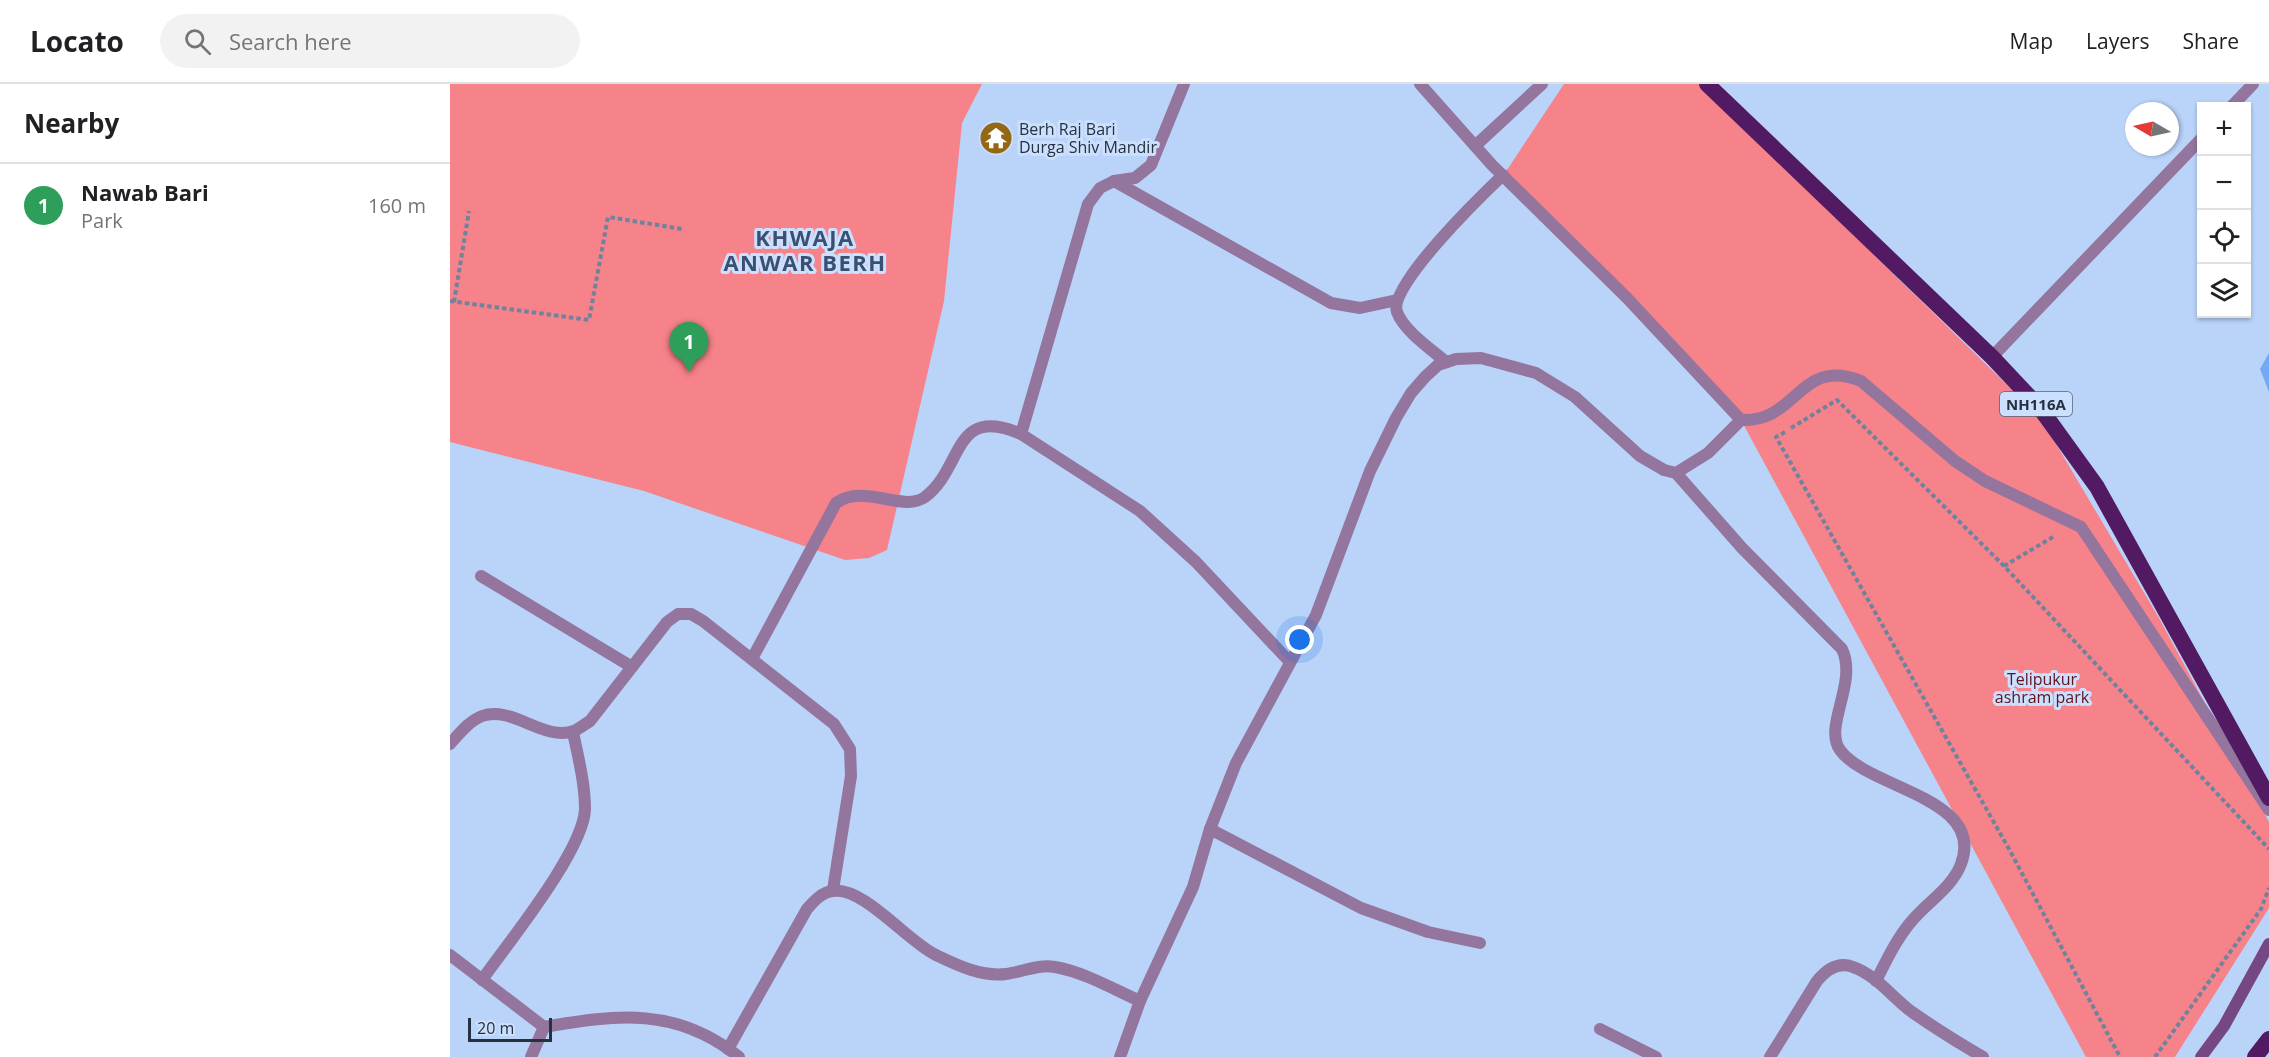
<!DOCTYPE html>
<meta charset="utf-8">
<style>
body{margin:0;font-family:"Open Sans",sans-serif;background:#f2f2f2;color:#202124}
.controls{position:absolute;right:18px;top:18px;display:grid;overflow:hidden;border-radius:0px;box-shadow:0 2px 4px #0004}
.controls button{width:54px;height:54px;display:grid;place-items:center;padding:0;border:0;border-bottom:2px solid #e0e0e0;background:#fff;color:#202124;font:30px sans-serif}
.compass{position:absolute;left:1675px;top:18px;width:54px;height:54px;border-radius:50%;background:#fff;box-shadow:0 2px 4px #0004;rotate:279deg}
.scale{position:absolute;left:18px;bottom:15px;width:84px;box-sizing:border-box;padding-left:6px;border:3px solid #26303e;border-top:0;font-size:16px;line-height:21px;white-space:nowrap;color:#26303e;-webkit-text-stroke:4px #cbe0fe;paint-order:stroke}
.you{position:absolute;left:850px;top:556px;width:21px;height:21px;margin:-15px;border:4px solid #fff;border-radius:50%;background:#1a73e8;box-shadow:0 0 0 9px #1a73e833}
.badge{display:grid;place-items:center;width:39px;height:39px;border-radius:50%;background:#936713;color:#fff;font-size:20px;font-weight:700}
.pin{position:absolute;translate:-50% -50px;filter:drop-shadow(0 2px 3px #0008)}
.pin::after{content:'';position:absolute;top:32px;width:21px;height:18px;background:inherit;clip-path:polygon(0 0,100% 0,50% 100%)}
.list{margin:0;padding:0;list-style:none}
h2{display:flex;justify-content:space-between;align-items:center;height:78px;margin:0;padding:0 24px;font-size:26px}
h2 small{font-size:20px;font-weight:400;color:#757577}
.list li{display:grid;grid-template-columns:39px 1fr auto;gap:18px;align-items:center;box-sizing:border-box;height:84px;padding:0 24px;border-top:2px solid #e0e0e0}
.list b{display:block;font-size:22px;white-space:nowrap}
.list p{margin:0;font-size:20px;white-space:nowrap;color:#757577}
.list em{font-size:20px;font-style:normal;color:#757577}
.icon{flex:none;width:33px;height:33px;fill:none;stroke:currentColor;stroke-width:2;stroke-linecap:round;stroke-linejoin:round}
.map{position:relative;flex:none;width:1819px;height:973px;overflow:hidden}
header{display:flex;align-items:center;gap:36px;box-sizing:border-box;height:84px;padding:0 30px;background:#fff;border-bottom:2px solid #e0e0e0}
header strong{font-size:28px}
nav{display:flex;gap:33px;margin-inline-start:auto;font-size:21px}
.search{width:420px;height:54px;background:#f2f2f2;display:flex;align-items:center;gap:15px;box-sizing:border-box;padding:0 21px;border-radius:33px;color:#757577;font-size:22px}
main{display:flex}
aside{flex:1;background:#fff}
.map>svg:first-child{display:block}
.green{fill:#f6828a}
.water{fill:#73a9f5}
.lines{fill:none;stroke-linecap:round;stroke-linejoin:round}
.path{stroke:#70839d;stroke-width:4;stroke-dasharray:4.5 3;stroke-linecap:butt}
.minor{stroke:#93759e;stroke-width:12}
.secondary{stroke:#754884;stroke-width:12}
.trunk{stroke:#521a62;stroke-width:16}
.labels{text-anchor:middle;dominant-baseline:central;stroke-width:6;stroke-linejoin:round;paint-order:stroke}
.shield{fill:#cbe0fe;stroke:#586578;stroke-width:1.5}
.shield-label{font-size:15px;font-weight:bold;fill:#26303e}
.poi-label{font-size:16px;fill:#26303e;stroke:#cbe0fe;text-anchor:start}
.park-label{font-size:16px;fill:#61111f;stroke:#cbe0fe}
.district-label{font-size:22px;font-weight:bold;letter-spacing:1.5px;fill:#3a5070;stroke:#cbe0fe}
</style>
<header>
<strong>Locato</strong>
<div class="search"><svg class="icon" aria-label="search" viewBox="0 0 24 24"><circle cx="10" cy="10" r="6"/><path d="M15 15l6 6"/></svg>Search here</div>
<nav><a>Map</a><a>Layers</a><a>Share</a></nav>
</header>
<main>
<aside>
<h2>Nearby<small></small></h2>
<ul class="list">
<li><span class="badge" style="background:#2e9e5b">1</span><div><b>Nawab Bari</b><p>Park</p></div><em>160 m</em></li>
</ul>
</aside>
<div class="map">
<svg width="1819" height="973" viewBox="0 0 1819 973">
<rect width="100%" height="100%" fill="#b9d3f9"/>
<g class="green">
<path d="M0 0H532L512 39 494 217 437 466 419 474 395 476 194 407 0 358Z"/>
<path d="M1114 0H1249L1590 333 1709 534 1819 738V824L1725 973H1636L1291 336 1053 92Z"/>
</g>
<path class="water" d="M1819 269V308L1810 285Z"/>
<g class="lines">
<g class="path">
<path d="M0 217 139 236 158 133 232 145"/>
<path d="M4 218 19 127"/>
<path d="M1341 344 1387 316 1554 482 1819 765"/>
<path d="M1335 348 1326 353 1559 765 1670 973"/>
<path d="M1554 482 1603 453"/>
<path d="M1705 973 1811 825 1819 804"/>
</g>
<g class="minor">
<path d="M970 0 1042 81 1177 214 1291 336C1348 339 1349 272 1411 297L1505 377 1535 397 1631 443 1819 726"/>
<path d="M1782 22 1803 0"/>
<path d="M1025 62 1092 0"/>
<path d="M664 97 881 219 910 224 947 216"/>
<path d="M1542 273 1752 54"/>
<path d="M996 278C981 265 954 247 947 228 937 203 1032 111 1053 91"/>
<path d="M571 350 638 120 650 104 664 97 685 94 701 81 734 0"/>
<path d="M1226 389 1292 464 1392 565C1408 599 1373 642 1390 666 1418 705 1536 713 1511 780 1502 804 1476 819 1460 839 1446 856 1436 877 1426 897"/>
<path d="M31 492 182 583"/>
<path d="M303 573 386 419C414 399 453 429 475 413 514 384 502 320 571 350L690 427 746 478 839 577"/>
<path d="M0 660C9 650 19 637 32 632 62 621 94 658 124 647 129 645 135 640 140 637L217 538 228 530H241L253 537 384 640 400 665 401 692 383 806"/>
<path d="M760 745 911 824 978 848 1030 859"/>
<path d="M0 871 94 943C167 930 227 923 289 973"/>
<path d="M32 896C58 859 134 766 135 725 135 699 128 673 123 648"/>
<path d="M1150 945 1206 973"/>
<path d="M278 965 357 825C364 817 372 808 383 807 413 802 458 858 486 871 507 881 531 893 556 890 573 888 587 880 605 883 634 888 663 905 690 917"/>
<path d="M81 973 94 943"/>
<path d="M670 973 690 917 743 803 760 745 786 679 866 531 920 387 946 334 961 309 975 293 988 281 1006 275 1031 274 1086 289 1125 313 1190 372 1214 386 1226 389 1258 369 1291 336"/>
<path d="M1320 973 1367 897C1376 886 1388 877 1403 883 1426 891 1443 914 1462 928 1485 944 1509 959 1533 973"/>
</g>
<path class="secondary" d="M1751 973 1774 942 1819 860"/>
<g class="trunk">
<path d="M1257 0 1542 273 1590 324 1647 403 1819 714"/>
<path d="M1805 973 1819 955"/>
</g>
</g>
<defs>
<symbol id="temple-disc" viewBox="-11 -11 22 22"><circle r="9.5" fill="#936713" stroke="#cbe0fe"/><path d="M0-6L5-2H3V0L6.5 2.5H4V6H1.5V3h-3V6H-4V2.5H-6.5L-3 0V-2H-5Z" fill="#fff"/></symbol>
</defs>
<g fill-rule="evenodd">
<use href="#temple-disc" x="527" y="35" width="38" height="38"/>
</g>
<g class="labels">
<rect class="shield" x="1550" y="308" width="72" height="24" rx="4.5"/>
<g class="shield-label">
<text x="1586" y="320">NH116A</text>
</g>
<g class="poi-label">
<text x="569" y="45">Berh Raj Bari<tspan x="569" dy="18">Durga Shiv Mandir</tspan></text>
</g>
<g class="park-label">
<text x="1592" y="595">Telipukur<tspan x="1592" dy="18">ashram park</tspan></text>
</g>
<g class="district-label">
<text x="355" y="153">KHWAJA<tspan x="355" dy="25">ANWAR BERH</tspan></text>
</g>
</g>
</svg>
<div class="controls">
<button>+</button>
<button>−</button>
<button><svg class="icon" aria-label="locate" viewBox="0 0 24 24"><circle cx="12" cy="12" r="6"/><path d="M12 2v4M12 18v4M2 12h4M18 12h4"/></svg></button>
<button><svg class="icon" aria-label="layers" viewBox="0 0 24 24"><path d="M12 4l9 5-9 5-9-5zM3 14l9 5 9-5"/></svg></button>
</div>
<svg class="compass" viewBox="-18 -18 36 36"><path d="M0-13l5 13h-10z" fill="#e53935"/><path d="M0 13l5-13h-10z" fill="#757577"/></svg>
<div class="scale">20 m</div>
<div class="you"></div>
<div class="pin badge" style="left:239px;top:288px;background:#2e9e5b">1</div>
</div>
</main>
